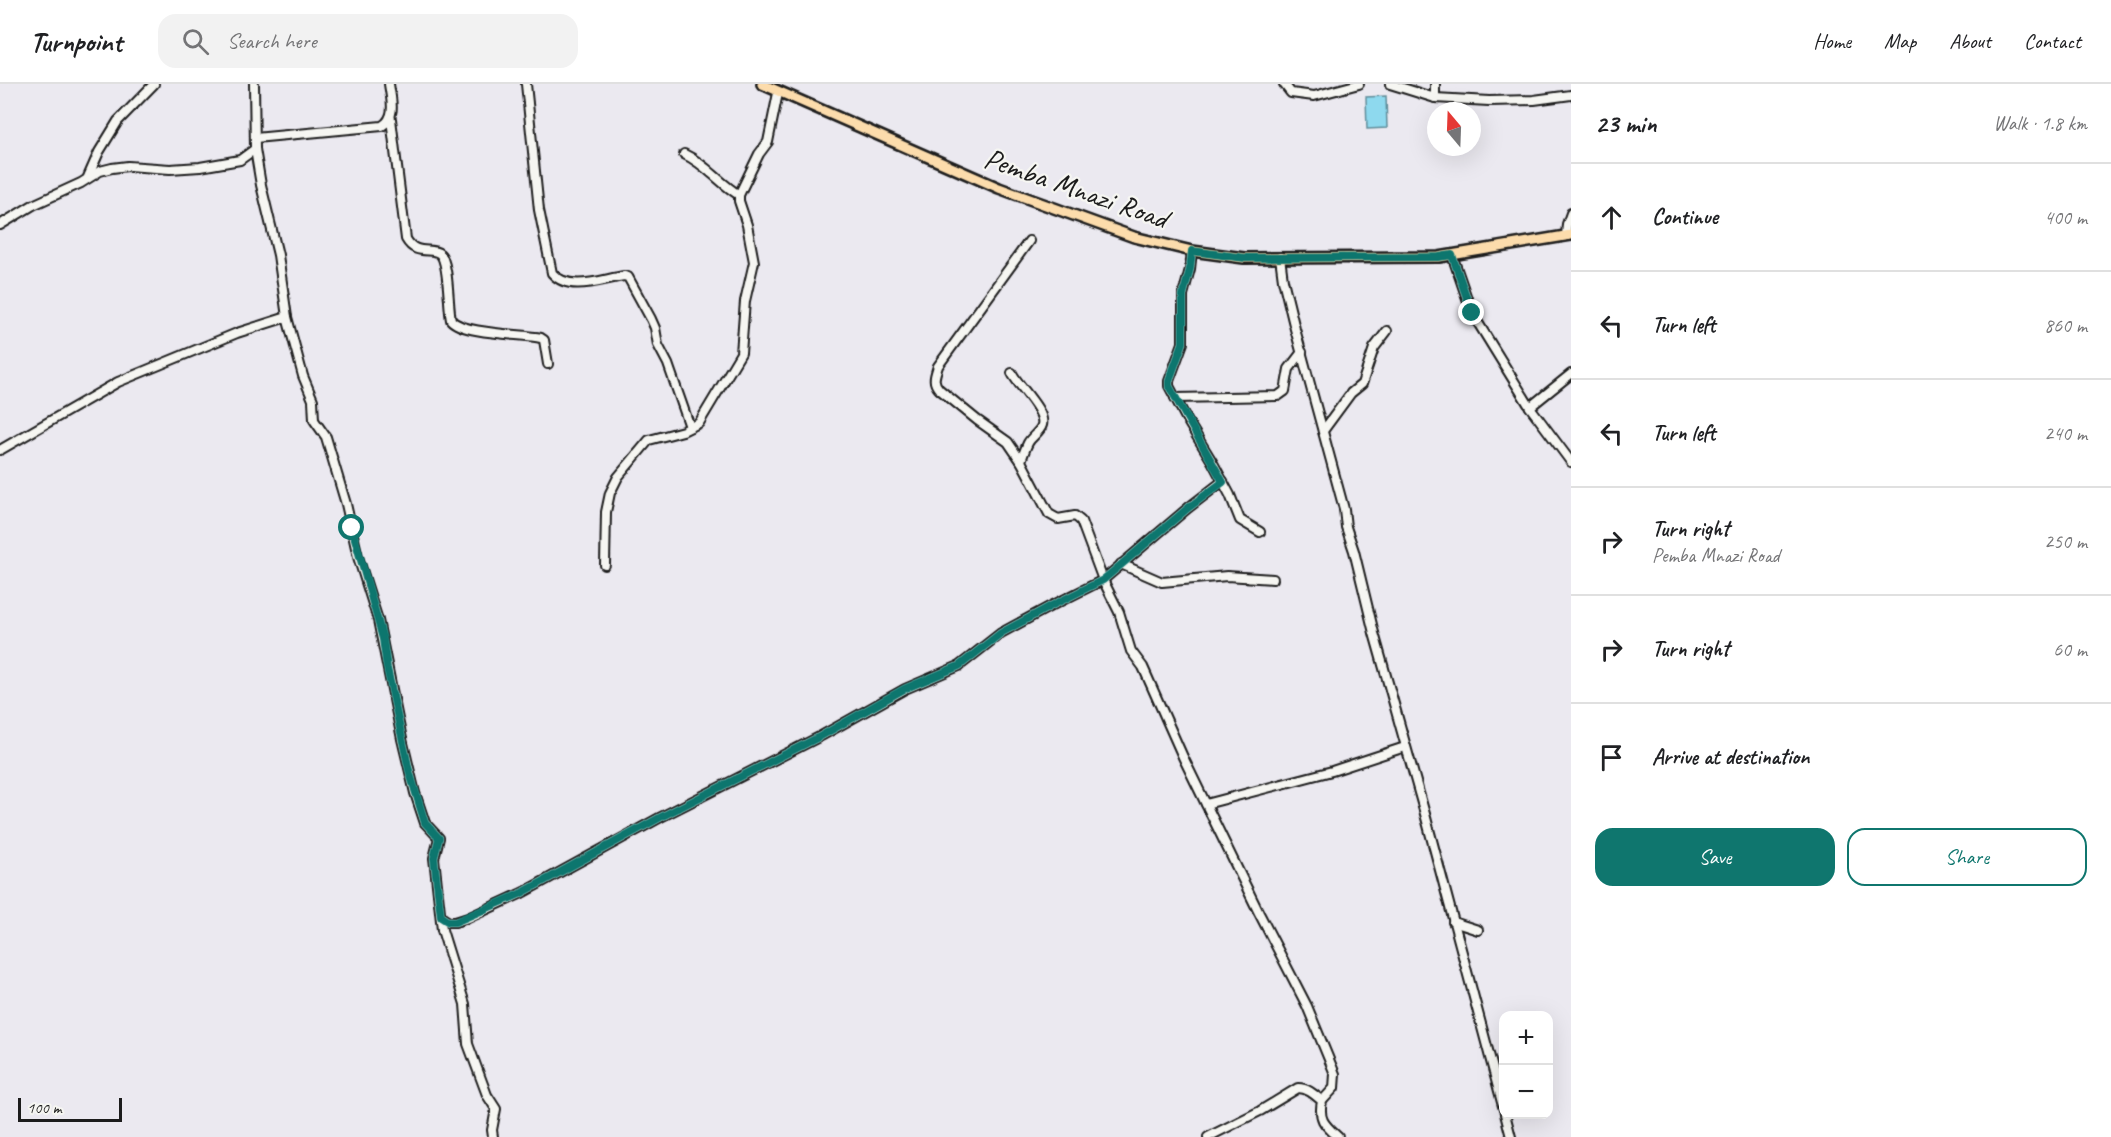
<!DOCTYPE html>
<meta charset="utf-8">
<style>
body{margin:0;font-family:Caveat,sans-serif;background:#f2f2f2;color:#202124}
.controls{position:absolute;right:18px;bottom:18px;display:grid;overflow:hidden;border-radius:12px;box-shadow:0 6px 24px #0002}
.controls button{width:54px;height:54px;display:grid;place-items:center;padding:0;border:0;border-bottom:2px solid #e0e0e0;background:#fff;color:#202124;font:30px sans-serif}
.compass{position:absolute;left:1427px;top:18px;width:54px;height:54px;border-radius:50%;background:#fff;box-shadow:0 6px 24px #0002;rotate:341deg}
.scale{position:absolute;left:18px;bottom:15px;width:104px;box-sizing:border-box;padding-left:6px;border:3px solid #1c1c1c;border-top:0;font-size:16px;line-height:21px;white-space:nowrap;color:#1c1c1c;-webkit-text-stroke:4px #f6f6f2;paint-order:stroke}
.stop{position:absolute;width:18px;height:18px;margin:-14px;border:4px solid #0f766e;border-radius:50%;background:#fff}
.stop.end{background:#0f766e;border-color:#fff;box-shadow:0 2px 6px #0008}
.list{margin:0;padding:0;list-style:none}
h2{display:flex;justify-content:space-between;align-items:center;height:78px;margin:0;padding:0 24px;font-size:26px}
h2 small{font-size:20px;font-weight:400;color:#757577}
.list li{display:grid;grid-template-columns:39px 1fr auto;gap:18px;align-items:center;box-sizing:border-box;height:108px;padding:0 24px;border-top:2px solid #e0e0e0}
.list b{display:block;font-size:22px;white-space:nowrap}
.list p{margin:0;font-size:20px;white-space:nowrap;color:#757577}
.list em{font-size:20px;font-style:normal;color:#757577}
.actions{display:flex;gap:12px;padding:18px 24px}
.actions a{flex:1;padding:14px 0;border:2px solid #0f766e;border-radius:18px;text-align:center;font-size:21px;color:#0f766e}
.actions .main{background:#0f766e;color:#fff}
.icon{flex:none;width:33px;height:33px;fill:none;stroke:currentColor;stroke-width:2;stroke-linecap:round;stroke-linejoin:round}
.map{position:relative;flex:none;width:1571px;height:1053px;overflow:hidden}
header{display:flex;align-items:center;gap:36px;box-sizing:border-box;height:84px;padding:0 30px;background:#fff;border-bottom:2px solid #e0e0e0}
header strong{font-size:28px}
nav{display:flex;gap:33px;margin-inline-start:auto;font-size:21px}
.search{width:420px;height:54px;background:#f2f2f2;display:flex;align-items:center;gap:15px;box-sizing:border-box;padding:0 21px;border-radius:18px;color:#757577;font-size:22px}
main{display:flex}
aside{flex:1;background:#fff}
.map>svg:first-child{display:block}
.water{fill:#8ed9ee;stroke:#608d9a;stroke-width:1.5}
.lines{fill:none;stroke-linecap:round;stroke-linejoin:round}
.minor-casing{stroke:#1c1c1c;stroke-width:12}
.major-casing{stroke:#1c1c1c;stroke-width:14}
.minor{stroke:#f6f6f2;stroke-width:8}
.major{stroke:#fcdcac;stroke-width:9}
.route{stroke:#0f766e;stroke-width:8}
.labels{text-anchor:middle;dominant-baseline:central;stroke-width:4.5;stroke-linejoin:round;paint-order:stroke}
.street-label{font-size:30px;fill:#1c1c1c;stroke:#f6f6f2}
</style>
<header>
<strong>Turnpoint</strong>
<div class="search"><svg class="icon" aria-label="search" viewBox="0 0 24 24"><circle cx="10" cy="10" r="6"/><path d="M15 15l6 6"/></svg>Search here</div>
<nav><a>Home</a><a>Map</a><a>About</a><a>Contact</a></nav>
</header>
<main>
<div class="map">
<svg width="1571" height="1053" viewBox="0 0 1571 1053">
<rect width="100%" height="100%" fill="#ebe9f0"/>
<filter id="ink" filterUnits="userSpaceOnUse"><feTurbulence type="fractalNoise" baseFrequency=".0167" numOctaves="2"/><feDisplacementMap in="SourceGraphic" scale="12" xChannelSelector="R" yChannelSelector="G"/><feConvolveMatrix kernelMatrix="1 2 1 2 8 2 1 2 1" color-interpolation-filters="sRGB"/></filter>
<g filter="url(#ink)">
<path class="water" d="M1386 12 1387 44 1367 45 1366 13Z"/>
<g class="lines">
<defs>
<g id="minor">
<path d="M254 0 255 65 261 101 278 171 287 233 303 292 313 316 314 336 326 353 346 420 358 473 378 536 402 655 415 709 425 739 439 754 434 774 442 846 465 920 468 960 487 1011 496 1025 492 1046 493 1053"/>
<path d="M526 0 539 126 552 189C569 209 602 195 624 192L628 193 651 235 655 244 658 261 668 280 690 343"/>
<path d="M1284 0 1291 9 1314 12 1359 0"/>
<path d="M1390 0 1435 14 1489 17 1534 16 1571 11"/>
<path d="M1435 0V14"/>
<path d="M391 35 406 155C416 173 432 162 440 170 449 178 448 222 451 236 463 250 521 250 541 254L544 256 548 280"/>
<path d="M255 54 382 42C397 33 391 15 389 0"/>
<path d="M684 70C706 80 719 99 739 111"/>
<path d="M88 93 99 68 118 37 154 0"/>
<path d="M0 141 33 121 81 99 100 87 112 84 128 82 170 85 200 83 240 76 255 65"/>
<path d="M1566 152 1567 140 1571 129"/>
<path d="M1192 167 1190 185 1183 211V259L1169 297V302L1187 336 1213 379 1230 411 1240 436 1260 448"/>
<path d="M1452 171 1472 229 1530 323 1571 378"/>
<path d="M1280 173 1283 196 1295 245 1344 425 1346 443 1354 467 1374 549 1425 730 1504 1026"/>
<path d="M1012 289C1018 302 1046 327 1042 341 1040 348 1031 353 1028 359 1025 365 1023 371 1021 377L1049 430 1058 435 1075 432 1081 437 1103 496 1119 528 1131 567 1143 583 1183 673 1259 829 1307 922 1335 990 1334 1004 1322 1017"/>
<path d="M1175 314 1278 312 1285 307 1289 285 1302 268"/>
<path d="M1530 323 1571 290"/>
<path d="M1323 347 1351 309 1362 300 1374 264 1387 247"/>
<path d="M0 366 118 298 237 249 287 233"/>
<path d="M1021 377 1008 358 977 336 939 305C932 297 935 292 938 282L1029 157"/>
<path d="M1121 480 1162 498 1227 492 1273 495"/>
<path d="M605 481 606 428 610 409 618 393 649 356 683 347 699 339 741 269 745 217 754 178 747 141 739 117V111L759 70 768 58 778 9"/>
<path d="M1206 720 1332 687 1405 663"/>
<path d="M441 833 449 838H455L468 834 522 809 661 733 821 652 905 605 959 582 1001 549 1051 522 1103 496 1188 424 1223 397"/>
<path d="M1453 838 1478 846"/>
<path d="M1505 1030 1511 1053"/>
<path d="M1208 1053 1260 1027 1298 1004C1308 1004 1315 1011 1322 1017 1318 1036 1325 1041 1338 1053"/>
</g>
<path id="major" d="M762 0 999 104 1134 153 1192 167 1244 174 1439 173 1571 151"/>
</defs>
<use href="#minor" class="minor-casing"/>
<use href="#major" class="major-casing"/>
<use href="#minor" class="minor"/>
<use href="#major" class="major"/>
</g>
</g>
<g class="lines" filter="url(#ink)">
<path class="route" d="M352 444 383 555 387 584 409 686 425 739 439 754 434 774 441 833 449 838H455L522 809 661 733 821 652 904 605 959 582 1001 549 1051 522 1103 496 1188 424 1223 398 1169 302V297L1183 259V211L1190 185 1192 167 1245 174 1439 173 1452 171 1472 229"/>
</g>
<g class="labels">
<g class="street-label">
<text transform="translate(1076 104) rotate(19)">Pemba Mnazi Road</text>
</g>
</g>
</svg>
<div class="controls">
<button>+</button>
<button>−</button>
</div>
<svg class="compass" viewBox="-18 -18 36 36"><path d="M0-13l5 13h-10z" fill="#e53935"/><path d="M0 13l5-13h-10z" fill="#757577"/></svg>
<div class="scale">100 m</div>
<div class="stop" style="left:352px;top:444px"></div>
<div class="stop end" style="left:1472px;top:229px"></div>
</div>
<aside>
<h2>23 min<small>Walk · 1.8 km</small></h2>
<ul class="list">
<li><svg class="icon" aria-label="ahead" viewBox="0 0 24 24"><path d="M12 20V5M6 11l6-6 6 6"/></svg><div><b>Continue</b></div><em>400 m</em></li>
<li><svg class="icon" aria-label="left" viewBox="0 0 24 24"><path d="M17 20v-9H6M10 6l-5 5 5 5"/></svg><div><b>Turn left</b></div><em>860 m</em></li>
<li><svg class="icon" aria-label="left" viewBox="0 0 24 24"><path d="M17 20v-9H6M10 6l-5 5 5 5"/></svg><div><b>Turn left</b></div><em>240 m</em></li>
<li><svg class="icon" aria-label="right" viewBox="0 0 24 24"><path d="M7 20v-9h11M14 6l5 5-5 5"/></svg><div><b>Turn right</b><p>Pemba Mnazi Road</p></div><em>250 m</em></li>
<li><svg class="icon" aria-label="right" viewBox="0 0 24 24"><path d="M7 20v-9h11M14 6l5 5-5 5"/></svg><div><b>Turn right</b></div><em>60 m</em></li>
<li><svg class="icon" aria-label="arrive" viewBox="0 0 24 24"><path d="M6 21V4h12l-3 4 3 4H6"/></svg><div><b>Arrive at destination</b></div></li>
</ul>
<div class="actions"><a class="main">Save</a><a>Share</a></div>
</aside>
</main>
